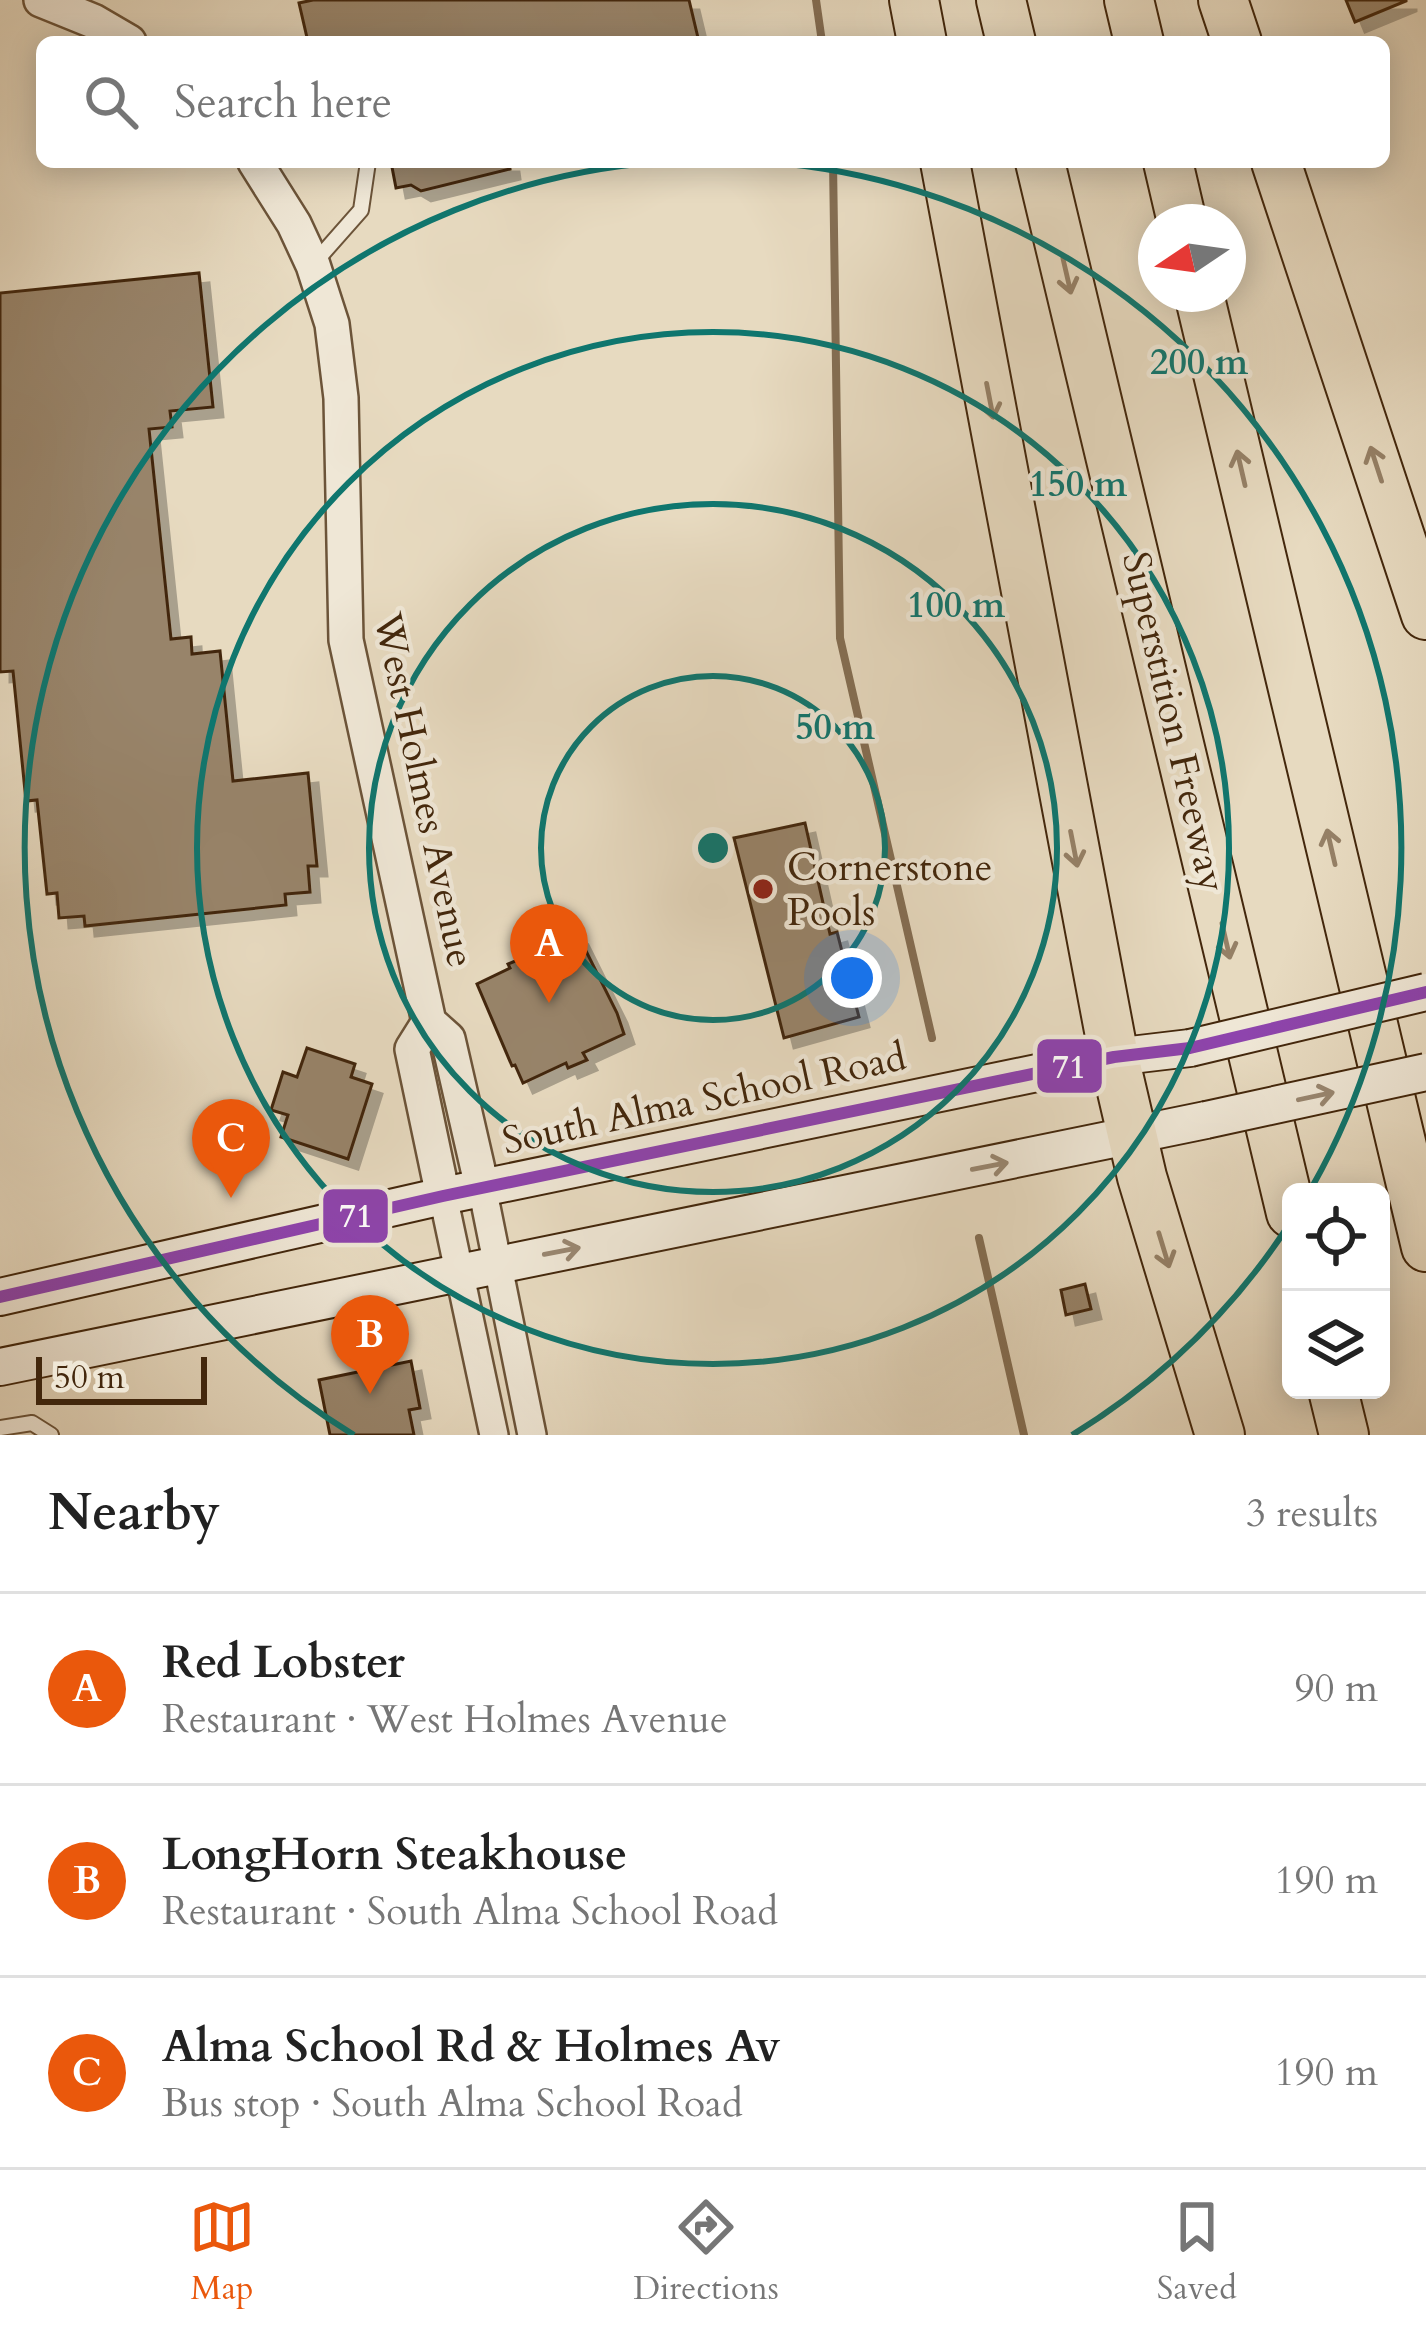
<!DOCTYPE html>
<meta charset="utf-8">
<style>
body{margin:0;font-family:Cardo,serif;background:#f6f6f6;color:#222}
.controls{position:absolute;right:36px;bottom:36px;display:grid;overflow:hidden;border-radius:18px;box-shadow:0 6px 30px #0003}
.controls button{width:108px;height:108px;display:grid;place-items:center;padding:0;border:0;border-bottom:3px solid #e0e0e0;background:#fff;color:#222;font:60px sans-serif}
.compass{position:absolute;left:1138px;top:204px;width:108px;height:108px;border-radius:50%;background:#fff;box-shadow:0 6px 30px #0003;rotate:257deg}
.scale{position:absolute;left:36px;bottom:30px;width:171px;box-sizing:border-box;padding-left:12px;border:6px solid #43270c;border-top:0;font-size:33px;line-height:42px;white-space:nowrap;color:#43270c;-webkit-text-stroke:9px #efe7d6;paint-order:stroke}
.you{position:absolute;left:852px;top:978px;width:42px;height:42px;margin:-30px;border:9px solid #fff;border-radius:50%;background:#1a73e8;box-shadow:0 0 0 18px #1a73e833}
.badge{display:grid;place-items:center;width:78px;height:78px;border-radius:50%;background:#ea580c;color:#fff;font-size:39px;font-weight:700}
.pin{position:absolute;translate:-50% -99px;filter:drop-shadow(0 3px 6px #0008)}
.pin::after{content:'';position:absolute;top:63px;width:42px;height:36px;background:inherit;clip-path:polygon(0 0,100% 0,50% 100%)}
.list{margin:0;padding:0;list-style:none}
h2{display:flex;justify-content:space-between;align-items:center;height:156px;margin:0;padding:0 48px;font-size:51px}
h2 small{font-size:39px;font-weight:400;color:#767676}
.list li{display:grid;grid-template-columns:78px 1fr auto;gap:36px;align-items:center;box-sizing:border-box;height:192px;padding:0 48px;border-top:3px solid #e0e0e0}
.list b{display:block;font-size:45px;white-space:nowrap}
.list p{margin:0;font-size:39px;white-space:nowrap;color:#767676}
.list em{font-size:39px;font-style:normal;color:#767676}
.icon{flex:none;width:66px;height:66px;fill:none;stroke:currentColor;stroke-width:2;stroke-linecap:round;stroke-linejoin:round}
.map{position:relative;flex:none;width:1426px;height:1435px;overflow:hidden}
.search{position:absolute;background:#fff;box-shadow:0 6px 30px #0003;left:36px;right:36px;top:36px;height:132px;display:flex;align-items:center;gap:30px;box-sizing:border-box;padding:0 42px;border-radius:18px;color:#767676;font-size:45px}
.sheet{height:732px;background:#fff}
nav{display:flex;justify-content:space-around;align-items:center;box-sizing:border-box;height:168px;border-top:3px solid #e0e0e0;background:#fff;font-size:33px;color:#767676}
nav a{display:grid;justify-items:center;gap:6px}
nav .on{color:#ea580c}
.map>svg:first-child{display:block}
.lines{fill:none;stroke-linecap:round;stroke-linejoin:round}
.stream{stroke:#846e53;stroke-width:8}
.building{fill:#98846a;stroke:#43270c;stroke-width:3;filter:url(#shadow)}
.service-casing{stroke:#6c5439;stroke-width:18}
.minor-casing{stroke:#6c5439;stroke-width:32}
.tertiary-casing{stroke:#6c5439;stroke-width:38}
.secondary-casing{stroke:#43270c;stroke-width:40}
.motorway-casing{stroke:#43270c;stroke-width:52}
.service{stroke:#efe7d6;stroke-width:14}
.minor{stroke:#efe7d6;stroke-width:27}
.tertiary{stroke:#efe7d6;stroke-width:33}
.secondary{stroke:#efe7d6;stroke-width:36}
.motorway{stroke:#e7dac0;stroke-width:48}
.secondary-bridge-casing{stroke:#43270c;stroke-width:40;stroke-linecap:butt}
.secondary-bridge{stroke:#efe7d6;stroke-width:36}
.bus-1-casing{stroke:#efe7d6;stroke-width:21}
.bus-1{stroke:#8e44ad;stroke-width:12}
.oneway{stroke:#958066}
.oneway2{stroke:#998771}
.ring{fill:none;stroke:#0f766e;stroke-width:6}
.poi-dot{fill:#8f2418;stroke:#efe7d6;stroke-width:4.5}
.labels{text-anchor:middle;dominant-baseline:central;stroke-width:9;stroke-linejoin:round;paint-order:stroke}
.street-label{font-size:39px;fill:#43270c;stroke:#efe7d6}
.poi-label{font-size:39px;fill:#43270c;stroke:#efe7d6;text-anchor:start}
.centre{fill:#0f766e;stroke:#efe7d6;stroke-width:6}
.ring-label{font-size:36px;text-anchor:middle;font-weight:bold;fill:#0f766e;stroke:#efe7d6;stroke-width:9;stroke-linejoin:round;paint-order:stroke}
.line-badge{stroke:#efe7d6;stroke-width:4.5}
.badge-label{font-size:33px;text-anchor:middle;font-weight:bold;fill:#fff}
</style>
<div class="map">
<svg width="1426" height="1435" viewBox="0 0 1426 1435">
<defs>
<filter id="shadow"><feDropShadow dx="10" dy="10" stdDeviation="0" flood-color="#0004"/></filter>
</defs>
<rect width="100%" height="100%" fill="#e7dac0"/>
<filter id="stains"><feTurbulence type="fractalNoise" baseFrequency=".00167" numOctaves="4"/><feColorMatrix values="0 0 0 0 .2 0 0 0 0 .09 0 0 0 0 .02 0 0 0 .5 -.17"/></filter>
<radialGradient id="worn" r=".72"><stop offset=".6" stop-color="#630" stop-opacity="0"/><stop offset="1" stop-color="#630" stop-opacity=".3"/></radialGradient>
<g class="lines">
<g class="stream">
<path d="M816 0 822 42"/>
<path d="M833 162 840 638 932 1038"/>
<path d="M979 1238 1024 1435"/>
</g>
</g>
<g class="building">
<path d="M313 0H689L699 42H308L299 3Z"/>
<path d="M1346 0H1406V1L1355 22Z"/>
<path d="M391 162H509L510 169 421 191 411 185 396 188Z"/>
<path d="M199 273 213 407 170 411 172 427 149 429 171 639 191 637 192 654 220 651 233 781 308 773 317 866H308L310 892 285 894 286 905 85 926 84 916 59 918 57 893 47 894 37 800 26 801 13 671 0 672V293Z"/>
<path d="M805 823 830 934 837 932 859 1017 784 1038 734 838Z"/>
<path d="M578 935 617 1013 624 1034 583 1053 587 1060 568 1068 566 1063 523 1083 515 1065 512 1066 477 984 510 968 508 964Z"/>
<path d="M307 1048 355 1064 351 1077 372 1084 348 1159 281 1137 288 1115 271 1110 283 1072 297 1077Z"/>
<path d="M1085 1284 1091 1309 1066 1315 1061 1290Z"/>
<path d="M411 1361 420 1408 409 1410 414 1435H330L319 1380Z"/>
</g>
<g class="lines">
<defs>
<g id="service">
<path d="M316 261 361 210 368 162"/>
<path d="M0 1428 32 1423 51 1435"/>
</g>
<g id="minor">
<path d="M482 1187 532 1435"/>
<path d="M443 1196 494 1435"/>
</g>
<g id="tertiary">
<path d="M41 0 93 21 129 42"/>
<path d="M255 162 294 224 313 265 332 324 341 398 346 640 429 1022 448 1039 482 1187"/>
<path d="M429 1022 412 1049 443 1196"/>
</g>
<g id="secondary">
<path d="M0 1297 443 1196 1114 1057 1190 1048"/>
<path d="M0 1367 1206 1120"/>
</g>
<g id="motorway">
<path d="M914 0 922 42"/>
<path d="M1001 0 1011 42"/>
<path d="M1129 0 1139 42"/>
<path d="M1223 0 1237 42"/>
<path d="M945 162 1114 1057 1142 1177 1220 1435"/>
<path d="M1040 162 1291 1213"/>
<path d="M1168 162 1182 222"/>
<path d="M1276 162 1426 615"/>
<path d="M1199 294 1426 1247"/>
<path d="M1333 1390 1344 1435"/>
</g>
</defs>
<use href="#service" class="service-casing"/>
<use href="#minor" class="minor-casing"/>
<use href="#tertiary" class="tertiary-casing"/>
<use href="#secondary" class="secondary-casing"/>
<use href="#motorway" class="motorway-casing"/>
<use href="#service" class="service"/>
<use href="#minor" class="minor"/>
<use href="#tertiary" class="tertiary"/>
<use href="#secondary" class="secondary"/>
<use href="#motorway" class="motorway"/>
<defs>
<g id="secondary-bridge">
<path d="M1190 1048 1426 992"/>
<path d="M1206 1120 1426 1072"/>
</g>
</defs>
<use href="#secondary-bridge" class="secondary-bridge-casing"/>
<use href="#secondary-bridge" class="secondary-bridge"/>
<defs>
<path id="bus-1" d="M0 1297 443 1196 1114 1057 1190 1048 1426 992"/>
</defs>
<use href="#bus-1" class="bus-1-casing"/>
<use href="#bus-1" class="bus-1"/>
</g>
<defs><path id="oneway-shaft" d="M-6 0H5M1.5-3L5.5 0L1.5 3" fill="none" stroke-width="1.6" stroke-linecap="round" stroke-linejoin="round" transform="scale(3)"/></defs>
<g class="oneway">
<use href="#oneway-shaft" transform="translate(1067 276) rotate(77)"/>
<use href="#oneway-shaft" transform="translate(990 401) rotate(79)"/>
<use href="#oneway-shaft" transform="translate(1376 464) rotate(-108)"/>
<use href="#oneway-shaft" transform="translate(1241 468) rotate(-103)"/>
<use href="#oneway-shaft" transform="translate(1331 847) rotate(-103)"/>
<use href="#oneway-shaft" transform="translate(1074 849) rotate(79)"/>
<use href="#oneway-shaft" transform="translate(1226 941) rotate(77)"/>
<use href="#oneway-shaft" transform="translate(1164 1250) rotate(73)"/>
</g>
<g class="oneway2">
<use href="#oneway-shaft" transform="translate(1316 1096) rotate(-12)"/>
<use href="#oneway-shaft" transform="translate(990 1166) rotate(-11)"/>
<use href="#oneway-shaft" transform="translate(562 1251) rotate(-11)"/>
</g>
<g class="ring">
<circle cx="713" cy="848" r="172"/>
<circle cx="713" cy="848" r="344"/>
<circle cx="713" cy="848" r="516"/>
<path d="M1290 1223A688 688 0 0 1 1072 1435M354 1435A688 688 0 0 1 659 162M767 162A688 688 0 0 1 1312 1187"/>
</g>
<circle class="poi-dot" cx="763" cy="889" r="12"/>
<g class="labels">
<g class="street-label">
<text transform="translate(1174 722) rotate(77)">Superstition Freeway</text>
<text transform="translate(424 790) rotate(78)">West Holmes Avenue</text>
<text transform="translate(704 1099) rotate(-12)">South Alma School Road</text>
</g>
<g class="poi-label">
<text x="787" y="867">Cornerstone<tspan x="787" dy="45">Pools</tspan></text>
</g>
</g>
<circle cx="713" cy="848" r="18" class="centre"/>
<g class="ring-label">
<text x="1199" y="374">200 m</text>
<text x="1078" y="496">150 m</text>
<text x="956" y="617">100 m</text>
<text x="835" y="739">50 m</text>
</g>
<g class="line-badge">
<rect x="1035" y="1037" width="69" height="58" rx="12" fill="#8e44ad"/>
<rect x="321" y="1187" width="69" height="58" rx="12" fill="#8e44ad"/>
</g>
<g class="badge-label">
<text x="1069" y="1078">71</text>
<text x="356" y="1227">71</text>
</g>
<rect width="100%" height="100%" filter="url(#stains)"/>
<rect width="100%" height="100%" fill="url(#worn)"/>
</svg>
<div class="controls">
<button><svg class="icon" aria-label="locate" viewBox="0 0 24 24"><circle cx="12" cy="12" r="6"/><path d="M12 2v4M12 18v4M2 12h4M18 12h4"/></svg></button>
<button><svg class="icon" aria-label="layers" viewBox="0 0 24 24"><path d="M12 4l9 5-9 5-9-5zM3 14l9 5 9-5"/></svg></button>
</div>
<svg class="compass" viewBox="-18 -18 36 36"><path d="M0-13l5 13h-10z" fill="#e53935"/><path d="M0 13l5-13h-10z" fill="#767676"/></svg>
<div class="scale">50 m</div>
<div class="you"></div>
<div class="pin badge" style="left:549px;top:1003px">A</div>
<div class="pin badge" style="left:370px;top:1394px">B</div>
<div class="pin badge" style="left:231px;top:1198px">C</div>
<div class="search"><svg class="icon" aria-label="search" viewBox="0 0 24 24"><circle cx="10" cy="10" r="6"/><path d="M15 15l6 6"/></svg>Search here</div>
</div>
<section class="sheet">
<h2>Nearby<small>3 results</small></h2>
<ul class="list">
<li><span class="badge">A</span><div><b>Red Lobster</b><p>Restaurant · West Holmes Avenue</p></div><em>90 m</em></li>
<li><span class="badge">B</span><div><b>LongHorn Steakhouse</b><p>Restaurant · South Alma School Road</p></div><em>190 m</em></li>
<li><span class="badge">C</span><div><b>Alma School Rd &amp; Holmes Av</b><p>Bus stop · South Alma School Road</p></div><em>190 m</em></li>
</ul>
</section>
<nav>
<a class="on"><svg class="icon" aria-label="map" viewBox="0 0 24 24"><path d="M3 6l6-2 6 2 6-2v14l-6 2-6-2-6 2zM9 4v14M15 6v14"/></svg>Map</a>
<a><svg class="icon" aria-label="directions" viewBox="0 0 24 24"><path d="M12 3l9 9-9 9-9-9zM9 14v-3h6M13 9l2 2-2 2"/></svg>Directions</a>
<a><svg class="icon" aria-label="saved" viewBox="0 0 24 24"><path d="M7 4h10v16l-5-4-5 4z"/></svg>Saved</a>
</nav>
